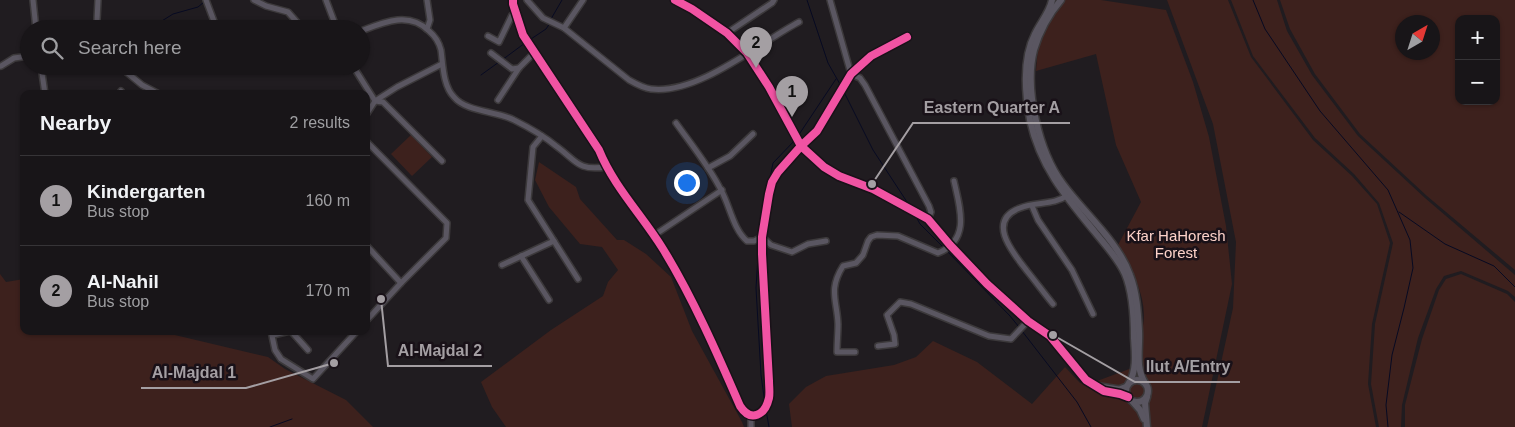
<!DOCTYPE html>
<meta charset="utf-8">
<style>
body{margin:0;font-family:Helvetica,sans-serif;background:#252225;color:#f1f3f6}
.controls{position:absolute;right:15px;top:15px;display:grid;overflow:hidden;border-radius:10px;box-shadow:0 1px 4px #0004}
.controls button{width:45px;height:45px;display:grid;place-items:center;padding:0;border:0;border-bottom:1px solid #363437;background:#181518;color:#f1f3f6;font:25px sans-serif}
.compass{position:absolute;left:1395px;top:15px;width:45px;height:45px;border-radius:50%;background:#181518;box-shadow:0 1px 4px #0004;rotate:39deg}
.you{position:absolute;left:686px;top:182px;width:18px;height:18px;margin:-12px;border:4px solid #fff;border-radius:50%;background:#1a73e8;box-shadow:0 0 0 8px #1a73e833}
.badge{display:grid;place-items:center;width:32px;height:32px;border-radius:50%;background:#a49fa3;color:#111;font-size:16px;font-weight:700}
.pin{position:absolute;translate:-50% -41px;filter:drop-shadow(0 1px 2px #0008)}
.pin::after{content:'';position:absolute;top:26px;width:18px;height:15px;background:inherit;clip-path:polygon(0 0,100% 0,50% 100%)}
.list{margin:0;padding:0;list-style:none}
h2{display:flex;justify-content:space-between;align-items:center;height:65px;margin:0;padding:0 20px;font-size:21px}
h2 small{font-size:16px;font-weight:400;color:#9f9fa2}
.list li{display:grid;grid-template-columns:32px 1fr auto;gap:15px;align-items:center;box-sizing:border-box;height:90px;padding:0 20px;border-top:1px solid #363437}
.list b{display:block;font-size:19px;white-space:nowrap}
.list p{margin:0;font-size:16px;white-space:nowrap;color:#9f9fa2}
.list em{font-size:16px;font-style:normal;color:#9f9fa2}
.icon{flex:none;width:28px;height:28px;fill:none;stroke:currentColor;stroke-width:2;stroke-linecap:round;stroke-linejoin:round}
.map{position:relative;flex:none;width:1515px;height:427px;overflow:hidden}
.search{position:absolute;background:#181518;box-shadow:0 1px 4px #0004;left:20px;top:20px;width:350px;height:55px;display:flex;align-items:center;gap:12px;box-sizing:border-box;padding:0 18px;border-radius:28px;color:#9f9fa2;font-size:19px}
.panel{position:absolute;background:#181518;box-shadow:0 1px 4px #0004;left:20px;top:90px;width:350px;height:245px;border-radius:10px}
.map>svg:first-child{display:block}
.green{fill:#3d211d;fill-rule:evenodd}
.lines{fill:none;stroke-linecap:round;stroke-linejoin:round}
.stream{stroke:#070a22;stroke-width:1}
.minor-casing{stroke:#3c393b;stroke-width:8}
.tertiary-casing{stroke:#3c393b;stroke-width:9}
.minor{stroke:#5a5661;stroke-width:5}
.tertiary{stroke:#5a5661;stroke-width:6}
.cycleway-casing{stroke:#191118;stroke-width:11}
.cycleway{stroke:#f153a3;stroke-width:8}
.labels{text-anchor:middle;dominant-baseline:central;stroke-width:5;stroke-linejoin:round;paint-order:stroke}
.park-label{font-size:15px;fill:#fdd2c9;stroke:#191118}
.leader{fill:none;stroke:#a49fa3;stroke-width:2}
.callout-dot{fill:#a49fa3;stroke:#191118;stroke-width:2}
.callout-label{font-size:16px;text-anchor:middle;font-weight:bold;fill:#a49fa3;stroke:#191118;stroke-width:5;stroke-linejoin:round;paint-order:stroke}
</style>
<div class="map">
<svg width="1515" height="427" viewBox="0 0 1515 427">
<rect width="100%" height="100%" fill="#201c20"/>
<g class="green">
<path d="M1061 0H1101L1166 10 1193 82 1209 137 1226 226 1232 284 1202 427H792L789 404 806 387 826 376 894 365 916 357 933 341 977 362 1032 404 1065 367 1080 383 1089 384 1132 368C1136 354 1141 340 1143 326 1148 296 1131 270 1118 245L1141 202 1116 145 1096 54 1036 71 1038 47Z"/>
<path d="M1167 0H1228L1251 57 1313 140 1352 176 1377 204 1390 243 1372 324 1368 384 1376 427H1207L1233 308 1236 242 1213 124Z"/>
<path d="M1231 0H1277L1287 31 1312 75 1358 136 1425 198 1515 275V297L1508 291 1461 271 1444 276 1436 289 1418 338 1402 405 1401 427H1379L1371 384 1375 324 1393 243 1379 203 1354 174 1315 138 1253 56Z"/>
<path d="M1280 0H1515V270L1427 196 1360 134 1315 74 1290 29ZM1459 19H1496V101H1459ZM1402 22H1432V52H1402Z"/>
<path d="M411 135 432 157 412 176 391 154Z"/>
<path d="M539 162 576 187 580 199 617 240H624L646 254 671 277 692 331 742 422 744 427H506L492 407 481 382 551 330 603 296 608 282 618 270 602 247 580 244 549 207 535 180Z"/>
<path d="M0 274 6 282 24 279V331H158L268 357 285 369 346 400 373 427H0Z"/>
<path d="M1461 274 1507 294 1515 302V427H1405V405L1422 339 1439 290 1446 279Z"/>
</g>
<g class="lines">
<g class="stream">
<path d="M807 0 828 63 841 86"/>
<path d="M1253 0 1265 29 1320 111 1388 190 1410 240 1413 268 1404 308 1392 355 1386 405 1388 427"/>
<path d="M551 19 562 0"/>
<path d="M149 29 173 14 198 7 204 2"/>
<path d="M528 41 546 29 550 23"/>
<path d="M502 60 525 43"/>
<path d="M481 75 499 62"/>
<path d="M844 92 873 150 909 205"/>
<path d="M798 136 836 79"/>
<path d="M769 183 773 163 796 139"/>
<path d="M1399 212 1445 244 1494 266 1515 287"/>
<path d="M914 213 920 224 944 248"/>
<path d="M760 235 765 202"/>
<path d="M759 241 756 288 761 375 765 404"/>
<path d="M946 250 1010 316 1019 327"/>
<path d="M1022 331 1077 402 1091 427"/>
<path d="M766 410 769 427"/>
<path d="M270 427 292 419"/>
</g>
<defs>
<g id="minor">
<path d="M33 0 36 29"/>
<path d="M98 0 97 20 99 29"/>
<path d="M206 0 215 24 220 29"/>
<path d="M254 0 266 6 288 12 303 29"/>
<path d="M326 0 337 29"/>
<path d="M427 0 430 20 427 29"/>
<path d="M513 0V4L523 35 599 150C614 187 642 215 663 249 692 296 718 355 740 406 751 423 765 415 769 398 770 393 769 386 769 381L762 254V237L769 194 772 182 778 172 801 146 817 131 851 74 871 56 907 37"/>
<path d="M527 0 543 18 564 28 629 80C636 84 643 88 651 89 698 95 759 43 799 22"/>
<path d="M675 0 692 9 727 33 747 53 769 87 801 146 824 167 839 176 873 189 928 219 950 245 987 284 1028 321 1050 336 1086 380 1104 391 1120 394 1128 397"/>
<path d="M830 0 851 74 860 78 865 85 929 206 931 212 928 219"/>
<path d="M564 28 583 0"/>
<path d="M361 31C384 22 409 11 429 31 435 36 439 42 441 50 443 65 443 86 454 97 466 112 497 111 514 120 528 127 544 136 556 146 577 161 577 171 606 167"/>
<path d="M727 33 772 3 774 0"/>
<path d="M488 36 499 42 512 15 515 13"/>
<path d="M491 53 512 69 519 68"/>
<path d="M1 66 14 58 29 56"/>
<path d="M41 66 45 94"/>
<path d="M119 66 142 85 159 94"/>
<path d="M353 66 375 101 383 102 442 161"/>
<path d="M119 94 121 91"/>
<path d="M498 100 519 68 534 53"/>
<path d="M366 115 375 101 397 87 442 64"/>
<path d="M676 123C691 144 709 166 721 190 730 206 733 229 747 241H754L762 237 771 245 792 252 808 244 826 241"/>
<path d="M542 136 533 147 528 200 578 279"/>
<path d="M366 141 447 223 446 238 401 283 366 321"/>
<path d="M708 168 730 156 753 134"/>
<path d="M1032 206 1038 220 1072 270 1093 314"/>
<path d="M653 236 722 190"/>
<path d="M366 245 401 283"/>
<path d="M521 256 549 300"/>
<path d="M502 265 554 241"/>
<path d="M1053 304C1044 293 1036 282 1027 271 1014 254 985 221 1020 208 1036 201 1053 206 1068 195"/>
<path d="M271 331 275 350 281 359 313 379 357 331"/>
<path d="M291 331 308 350"/>
<path d="M273 335 290 331"/>
<path d="M878 346 895 344 894 335 887 315 900 302 911 304 989 336 1011 339 1028 321"/>
<path d="M855 352H837C837 343 838 333 838 324 837 300 828 290 843 266L856 263 863 255 868 241 871 237 877 235 898 236 938 253C971 240 960 208 954 181"/>
<path d="M1100 386 1119 389 1127 386"/>
<path d="M751 427V416"/>
</g>
<g id="tertiary">
<path d="M1052 0C1050 12 1040 23 1035 34 1022 59 1025 93 1030 120 1040 166 1065 196 1094 231 1105 245 1118 258 1125 274 1133 293 1134 318 1134 338 1135 353 1137 370 1129 383"/>
<path d="M1061 0C1049 14 1039 33 1034 50 1024 89 1039 152 1063 184 1084 213 1118 241 1130 275 1137 293 1138 313 1139 331 1140 349 1135 367 1145 383"/>
<circle cx="1137" cy="391" r="11"/>
<path d="M1147 397 1145 403 1147 427"/>
<path d="M1133 402 1140 410 1144 419"/>
</g>
</defs>
<use href="#minor" class="minor-casing"/>
<use href="#tertiary" class="tertiary-casing"/>
<use href="#minor" class="minor"/>
<use href="#tertiary" class="tertiary"/>
<defs>
<g id="cycleway">
<path d="M513 0V4L523 35 599 150C614 187 642 215 663 249 692 296 718 355 740 406 751 423 765 415 769 398 770 393 769 386 769 381L762 254V237L769 194 772 182 778 172 801 146 817 131 851 74 871 56 907 37"/>
<path d="M675 0 692 9 727 33 747 53 769 87 801 146 824 167 839 176 873 189 928 219 950 245 987 284 1028 321 1050 336 1086 380 1104 391 1120 394 1128 397"/>
</g>
</defs>
<use href="#cycleway" class="cycleway-casing"/>
<use href="#cycleway" class="cycleway"/>
</g>
<g class="labels">
<g class="park-label">
<text x="1176" y="235">Kfar HaHoresh<tspan x="1176" dy="17">Forest</tspan></text>
</g>
</g>
<path class="leader" d="M872 184L913 123H1070M381 299L388 366H492M1053 335L1135 382H1240M334 363L246 388H141"/>
<g class="callout-dot">
<circle cx="872" cy="184" r="5"/>
<circle cx="381" cy="299" r="5"/>
<circle cx="1053" cy="335" r="5"/>
<circle cx="334" cy="363" r="5"/>
</g>
<g class="callout-label">
<text x="992" y="113">Eastern Quarter A</text>
<text x="440" y="356">Al-Majdal 2</text>
<text x="1188" y="372">Ilut A/Entry</text>
<text x="194" y="378">Al-Majdal 1</text>
</g>
</svg>
<div class="controls">
<button>+</button>
<button>−</button>
</div>
<svg class="compass" viewBox="-18 -18 36 36"><path d="M0-13l5 13h-10z" fill="#e53935"/><path d="M0 13l5-13h-10z" fill="#9f9fa2"/></svg>
<div class="you"></div>
<div class="pin badge" style="left:792px;top:117px">1</div>
<div class="pin badge" style="left:756px;top:68px">2</div>
<div class="search"><svg class="icon" aria-label="search" viewBox="0 0 24 24"><circle cx="10" cy="10" r="6"/><path d="M15 15l6 6"/></svg>Search here</div>
<section class="panel">
<h2>Nearby<small>2 results</small></h2>
<ul class="list">
<li><span class="badge">1</span><div><b>Kindergarten</b><p>Bus stop</p></div><em>160 m</em></li>
<li><span class="badge">2</span><div><b>Al-Nahil</b><p>Bus stop</p></div><em>170 m</em></li>
</ul>
</section>
</div>
